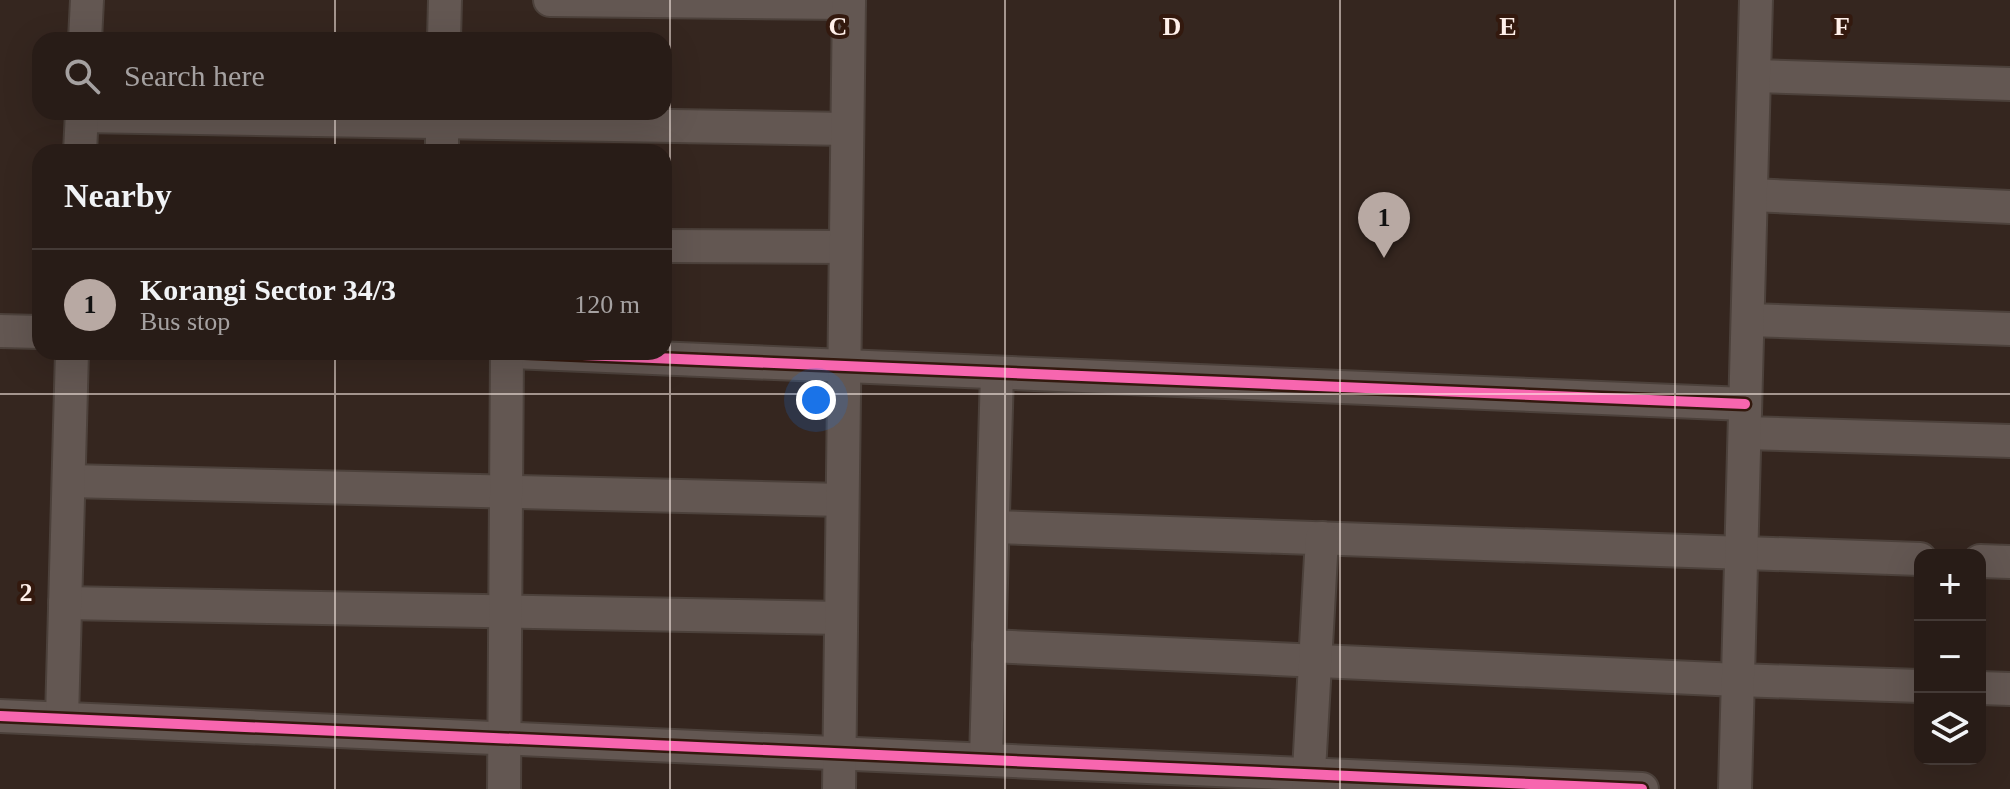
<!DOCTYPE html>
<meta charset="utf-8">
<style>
body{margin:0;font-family:"Times New Roman",serif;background:#302520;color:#f1f3f6}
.controls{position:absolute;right:24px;bottom:24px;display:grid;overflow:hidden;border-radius:16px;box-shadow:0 8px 32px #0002}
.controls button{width:72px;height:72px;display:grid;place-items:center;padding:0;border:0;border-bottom:2px solid #443a36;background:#281c17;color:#f1f3f6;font:40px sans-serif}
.you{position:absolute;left:816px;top:400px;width:28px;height:28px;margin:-20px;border:6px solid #fff;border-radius:50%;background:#1a73e8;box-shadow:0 0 0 12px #1a73e833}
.badge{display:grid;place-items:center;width:52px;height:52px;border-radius:50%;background:#b8a9a3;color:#111;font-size:26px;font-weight:700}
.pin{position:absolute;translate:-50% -66px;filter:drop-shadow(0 2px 4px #0008)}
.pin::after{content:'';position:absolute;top:42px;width:28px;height:24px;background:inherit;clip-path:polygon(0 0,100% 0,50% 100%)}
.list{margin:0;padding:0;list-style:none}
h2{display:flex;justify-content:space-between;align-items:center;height:104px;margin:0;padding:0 32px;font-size:34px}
h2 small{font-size:26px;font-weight:400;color:#a5a1a1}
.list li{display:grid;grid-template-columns:52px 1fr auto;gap:24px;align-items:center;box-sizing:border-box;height:112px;padding:0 32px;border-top:2px solid #443a36}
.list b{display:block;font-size:30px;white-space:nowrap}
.list p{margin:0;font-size:26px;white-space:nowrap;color:#a5a1a1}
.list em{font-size:26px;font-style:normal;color:#a5a1a1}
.icon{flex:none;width:44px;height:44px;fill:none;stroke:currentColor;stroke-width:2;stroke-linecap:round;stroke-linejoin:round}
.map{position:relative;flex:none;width:2010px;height:789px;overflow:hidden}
.search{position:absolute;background:#281c17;box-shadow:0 8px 32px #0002;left:32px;top:32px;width:640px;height:88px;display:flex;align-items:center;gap:20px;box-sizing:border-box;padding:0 28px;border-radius:24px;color:#a5a1a1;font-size:30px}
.panel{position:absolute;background:#281c17;box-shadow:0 8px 32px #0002;left:32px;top:144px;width:640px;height:216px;border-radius:24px}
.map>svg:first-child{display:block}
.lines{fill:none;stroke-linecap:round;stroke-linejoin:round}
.minor-casing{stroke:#4c413b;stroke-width:36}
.minor{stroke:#635752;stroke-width:32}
.cycleway-casing{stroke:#33190e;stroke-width:15}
.cycleway{stroke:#f766af;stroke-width:10}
.grid{fill:none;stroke:#fff0ea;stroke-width:2;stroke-opacity:0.55}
.grid-label{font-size:26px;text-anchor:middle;font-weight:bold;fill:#fff0ea;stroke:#33190e;stroke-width:8;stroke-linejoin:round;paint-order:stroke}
</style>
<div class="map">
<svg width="2010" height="789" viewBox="0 0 2010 789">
<rect width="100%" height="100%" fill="#35261f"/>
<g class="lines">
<defs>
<g id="minor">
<path d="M550 0 849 3"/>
<path d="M85 40 87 0"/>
<path d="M444 40 445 0"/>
<path d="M1754 76 2010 84"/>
<path d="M82 116 847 129"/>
<path d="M80 152 82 112"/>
<path d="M442 152V112"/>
<path d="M1751 195 2010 207"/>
<path d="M664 246 845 247"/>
<path d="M1748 320 2010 329"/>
<path d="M0 331 40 332"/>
<path d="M512 352 1745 404"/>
<path d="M1745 433 2010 441"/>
<path d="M69 481 842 500"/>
<path d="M993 527 1920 559"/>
<path d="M1980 561 2010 562"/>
<path d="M65 603 841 618"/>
<path d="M989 646 1738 680 1920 686"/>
<path d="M1980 688 2010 689"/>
<path d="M0 716 1642 789"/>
<path d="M62 718 72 352"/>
<path d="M986 759 997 373"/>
<path d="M504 789 507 352"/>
<path d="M839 789 849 0"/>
<path d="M1308 789 1322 538"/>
<path d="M1735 789 1756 0"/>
</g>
</defs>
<use href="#minor" class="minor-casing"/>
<use href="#minor" class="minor"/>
<defs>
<g id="cycleway">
<path d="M512 352 1745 404"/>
<path d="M0 716 1642 789"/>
</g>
</defs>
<use href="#cycleway" class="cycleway-casing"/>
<use href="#cycleway" class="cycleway"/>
</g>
<path class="grid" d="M335 0V40M670 0V789M1005 0V789M1340 0V789M1675 0V789M335 112V152M335 352V789M0 394H2010"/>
<g class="grid-label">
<text x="838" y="35">C</text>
<text x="1172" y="35">D</text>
<text x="1508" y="35">E</text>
<text x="1842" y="35">F</text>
<text x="26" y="601">2</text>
</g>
</svg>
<div class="controls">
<button>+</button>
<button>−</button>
<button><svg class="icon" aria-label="layers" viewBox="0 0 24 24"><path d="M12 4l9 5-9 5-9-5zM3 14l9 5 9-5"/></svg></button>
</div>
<div class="you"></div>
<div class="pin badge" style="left:1384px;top:258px">1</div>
<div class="search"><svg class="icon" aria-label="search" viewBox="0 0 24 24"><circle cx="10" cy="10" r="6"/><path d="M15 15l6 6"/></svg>Search here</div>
<section class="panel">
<h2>Nearby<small></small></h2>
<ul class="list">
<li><span class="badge">1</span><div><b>Korangi Sector 34/3</b><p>Bus stop</p></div><em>120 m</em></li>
</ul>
</section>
</div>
